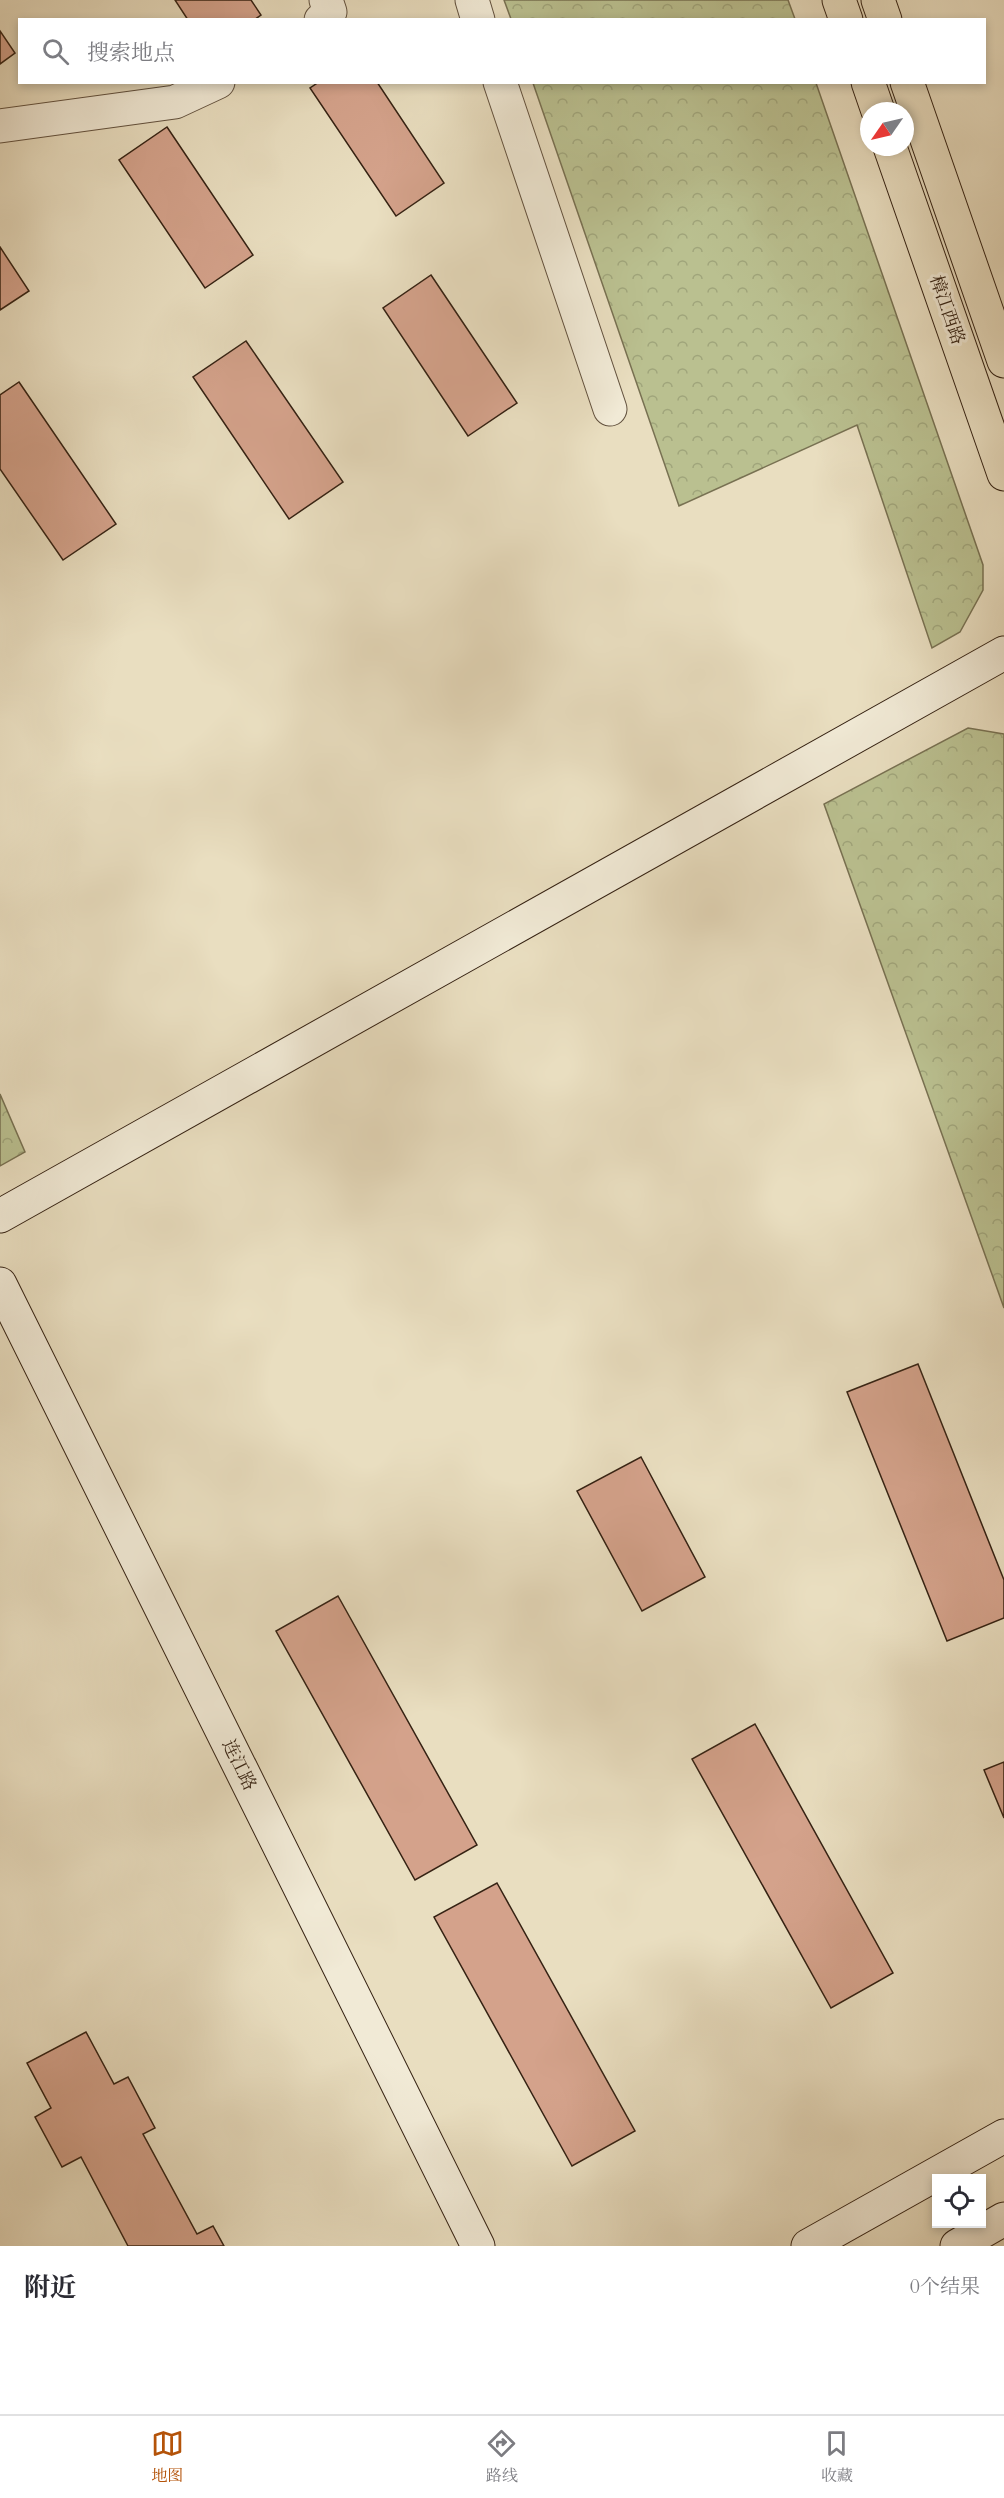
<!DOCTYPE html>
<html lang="zh">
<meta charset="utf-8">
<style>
body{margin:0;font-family:Cardo,"Noto Serif SC",serif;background:#f7f7f7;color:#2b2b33}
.controls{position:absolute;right:18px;bottom:18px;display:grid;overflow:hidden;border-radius:0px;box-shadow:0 3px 9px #0003}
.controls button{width:54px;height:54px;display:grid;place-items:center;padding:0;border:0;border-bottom:2px solid #e1e1e2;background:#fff;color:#2b2b33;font:30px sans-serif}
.compass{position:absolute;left:860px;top:102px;width:54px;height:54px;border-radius:50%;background:#fff;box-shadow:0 3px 9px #0003;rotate:236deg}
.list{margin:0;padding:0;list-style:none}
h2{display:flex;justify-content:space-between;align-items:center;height:78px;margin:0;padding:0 24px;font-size:26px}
h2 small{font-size:20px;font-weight:400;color:#7c7c81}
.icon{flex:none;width:33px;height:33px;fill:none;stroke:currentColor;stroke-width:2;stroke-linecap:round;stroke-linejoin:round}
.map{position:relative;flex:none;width:1004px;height:2246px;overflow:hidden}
.search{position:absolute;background:#fff;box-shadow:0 3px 9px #0003;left:18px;right:18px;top:18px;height:66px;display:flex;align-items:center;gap:15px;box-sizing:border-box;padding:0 21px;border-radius:0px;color:#7c7c81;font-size:22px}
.sheet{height:168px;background:#fff}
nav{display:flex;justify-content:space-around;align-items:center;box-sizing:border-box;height:84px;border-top:2px solid #e1e1e2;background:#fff;font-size:16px;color:#7c7c81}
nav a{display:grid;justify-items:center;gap:3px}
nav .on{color:#b45309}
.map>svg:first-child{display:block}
.forest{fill:url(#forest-crowns);stroke:#787152;stroke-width:1.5}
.building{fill:#d4a28b;stroke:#352213;stroke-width:1.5}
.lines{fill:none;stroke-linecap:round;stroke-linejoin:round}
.street-casing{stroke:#62513e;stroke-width:35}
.secondary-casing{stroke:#352213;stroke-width:35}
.primary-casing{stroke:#352213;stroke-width:35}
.street{stroke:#f1ead6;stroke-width:33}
.secondary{stroke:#f1ead6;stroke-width:33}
.primary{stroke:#e9dec0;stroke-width:33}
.labels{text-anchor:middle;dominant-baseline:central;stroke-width:6;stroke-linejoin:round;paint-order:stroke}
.street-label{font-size:18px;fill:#352213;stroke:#f1ead6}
</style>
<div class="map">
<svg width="1004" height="2246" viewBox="0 0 1004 2246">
<defs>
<pattern id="forest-crowns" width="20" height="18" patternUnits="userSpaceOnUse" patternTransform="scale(1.5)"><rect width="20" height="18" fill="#bac090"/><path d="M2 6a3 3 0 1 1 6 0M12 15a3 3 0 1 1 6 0" fill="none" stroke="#a0a57b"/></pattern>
</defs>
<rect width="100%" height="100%" fill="#e9dec0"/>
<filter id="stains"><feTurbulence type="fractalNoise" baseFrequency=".00333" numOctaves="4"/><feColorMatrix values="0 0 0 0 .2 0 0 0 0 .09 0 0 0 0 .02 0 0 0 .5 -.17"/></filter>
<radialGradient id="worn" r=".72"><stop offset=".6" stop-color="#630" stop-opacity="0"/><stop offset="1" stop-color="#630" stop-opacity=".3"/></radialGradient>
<g class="forest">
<path d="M504 0H788L795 19H511Z"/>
<path d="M533 83H816L983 565V590L960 632 932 648 857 425 679 506Z"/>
<path d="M968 728 1004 734V1308L824 804Z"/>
<path d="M0 1094 25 1152 0 1166Z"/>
</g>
<g class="building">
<path d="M175 0H251L261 15 254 20H188Z"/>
<path d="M0 31 15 53 0 64Z"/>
<path d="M319 82H377L444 183 396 216 310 88Z"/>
<path d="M167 127 253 255 205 288 119 160Z"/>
<path d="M0 247 29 291 0 310Z"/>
<path d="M431 275 517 403 468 436 383 308Z"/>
<path d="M246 341 343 482 289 519 193 377Z"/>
<path d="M19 382 116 524 63 560 0 469V395Z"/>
<path d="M918 1364 1004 1580V1618L947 1641 847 1392Z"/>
<path d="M641 1457 705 1577 642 1611 577 1491Z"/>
<path d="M338 1596 477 1845 415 1880 276 1631Z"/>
<path d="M755 1724 893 1973 831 2008 692 1759Z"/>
<path d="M1004 1762V1818L984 1770Z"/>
<path d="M497 1883 635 2131 572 2166 434 1917Z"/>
<path d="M86 2032 114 2084 128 2077 155 2128 143 2134 197 2234 213 2226 224 2246H128L81 2157 62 2167 35 2117 51 2108 27 2063Z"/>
</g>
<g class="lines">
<defs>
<g id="street">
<path d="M472 0 478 20"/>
<path d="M321 20 330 12 326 0"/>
<path d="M500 82 610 409"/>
<path d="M0 126 175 102 218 82"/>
</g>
<g id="secondary">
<path d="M0 1216 1004 653"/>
<path d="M0 1284 478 2246"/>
<path d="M808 2246 1004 2136"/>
<path d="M957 2246 1004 2219"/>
</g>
<g id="primary">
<path d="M839 0 846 20"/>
<path d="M878 0 885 20"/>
<path d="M868 82 878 111"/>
<path d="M907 82 1004 361"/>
<path d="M890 147 1004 474"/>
</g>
</defs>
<use href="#street" class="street-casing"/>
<use href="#secondary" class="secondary-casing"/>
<use href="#primary" class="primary-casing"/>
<use href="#street" class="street"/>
<use href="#secondary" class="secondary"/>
<use href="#primary" class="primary"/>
</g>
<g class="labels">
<g class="street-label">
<text transform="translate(947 310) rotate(71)">樟江西路</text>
<text transform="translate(239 1765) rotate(64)">连江路</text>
</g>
</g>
<rect width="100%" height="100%" filter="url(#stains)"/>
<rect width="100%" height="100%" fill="url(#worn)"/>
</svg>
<div class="controls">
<button><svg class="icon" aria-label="locate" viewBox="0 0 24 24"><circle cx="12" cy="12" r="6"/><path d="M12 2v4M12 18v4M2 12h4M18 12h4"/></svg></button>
</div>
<svg class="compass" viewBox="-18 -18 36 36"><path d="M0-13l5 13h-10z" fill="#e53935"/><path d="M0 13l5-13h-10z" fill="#7c7c81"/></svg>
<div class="search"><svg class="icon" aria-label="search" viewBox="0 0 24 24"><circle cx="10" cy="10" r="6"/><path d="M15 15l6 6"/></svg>搜索地点</div>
</div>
<section class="sheet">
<h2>附近<small>0个结果</small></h2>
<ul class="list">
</ul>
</section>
<nav>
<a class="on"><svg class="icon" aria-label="map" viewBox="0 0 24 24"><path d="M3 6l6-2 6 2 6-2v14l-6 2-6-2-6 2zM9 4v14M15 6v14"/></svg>地图</a>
<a><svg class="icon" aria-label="directions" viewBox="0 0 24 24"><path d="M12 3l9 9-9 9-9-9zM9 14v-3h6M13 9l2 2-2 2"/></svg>路线</a>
<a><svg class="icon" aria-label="saved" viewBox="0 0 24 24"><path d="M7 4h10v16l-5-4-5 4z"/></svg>收藏</a>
</nav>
